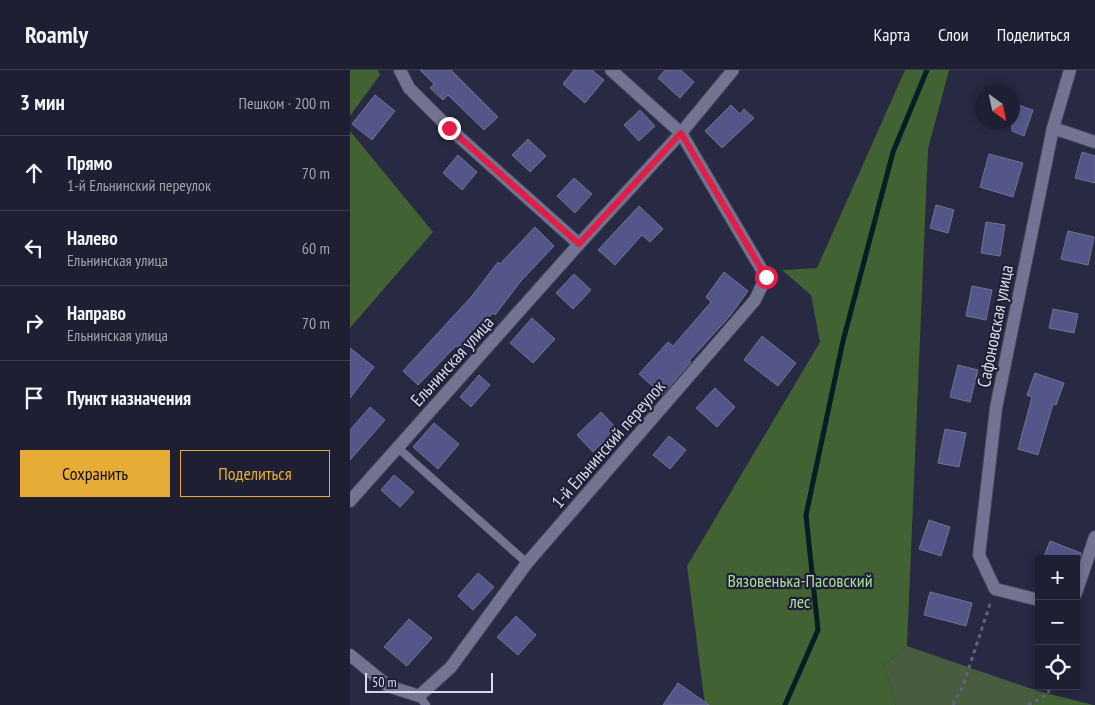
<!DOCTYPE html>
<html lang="ru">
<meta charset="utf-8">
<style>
body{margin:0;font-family:"PT Sans Narrow",sans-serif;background:#26273a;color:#f1f3f6}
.controls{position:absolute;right:15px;bottom:15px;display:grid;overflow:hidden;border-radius:0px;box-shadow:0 2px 8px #0003}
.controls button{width:45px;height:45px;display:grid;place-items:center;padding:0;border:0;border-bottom:1px solid #3c3d4d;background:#1e1f32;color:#f1f3f6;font:25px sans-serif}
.compass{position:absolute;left:625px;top:15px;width:45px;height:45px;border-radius:50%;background:#1e1f32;box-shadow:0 2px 8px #0003;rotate:147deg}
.scale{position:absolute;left:15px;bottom:12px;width:128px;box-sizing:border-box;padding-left:5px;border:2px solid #d8daea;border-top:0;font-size:14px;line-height:18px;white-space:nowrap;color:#d8daea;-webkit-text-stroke:4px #1f2037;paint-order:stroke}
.stop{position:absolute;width:15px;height:15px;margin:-11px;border:4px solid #e11d48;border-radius:50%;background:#fff}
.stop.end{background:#e11d48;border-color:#fff;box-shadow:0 1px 5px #0008}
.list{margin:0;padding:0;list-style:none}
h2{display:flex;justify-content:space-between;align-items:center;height:65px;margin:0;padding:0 20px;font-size:21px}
h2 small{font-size:16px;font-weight:400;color:#a1a2ac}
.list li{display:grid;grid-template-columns:32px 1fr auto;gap:15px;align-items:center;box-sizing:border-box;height:75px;padding:0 20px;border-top:1px solid #3c3d4d}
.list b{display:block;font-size:19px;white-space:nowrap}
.list p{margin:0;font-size:16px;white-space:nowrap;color:#a1a2ac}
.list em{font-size:16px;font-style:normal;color:#a1a2ac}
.actions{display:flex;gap:10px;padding:15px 20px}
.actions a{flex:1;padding:11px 0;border:1px solid #e6ac36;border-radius:0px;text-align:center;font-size:18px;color:#e6ac36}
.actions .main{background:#e6ac36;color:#111}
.icon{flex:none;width:28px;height:28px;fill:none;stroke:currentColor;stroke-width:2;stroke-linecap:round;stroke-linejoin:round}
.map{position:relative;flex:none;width:745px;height:635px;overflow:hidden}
header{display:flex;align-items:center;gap:30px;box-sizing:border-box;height:70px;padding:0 25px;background:#1e1f32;border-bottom:1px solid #3c3d4d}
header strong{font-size:24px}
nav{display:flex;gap:28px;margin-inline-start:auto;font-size:18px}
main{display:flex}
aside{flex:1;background:#1e1f32}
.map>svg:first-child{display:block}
.green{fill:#485c40}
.forest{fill:#426233}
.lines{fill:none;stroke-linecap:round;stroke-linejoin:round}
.stream{stroke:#051d24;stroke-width:5}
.building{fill:#545689;stroke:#707390}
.service-casing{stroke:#45465a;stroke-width:9}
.minor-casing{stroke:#45465a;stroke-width:14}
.path{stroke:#626379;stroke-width:3;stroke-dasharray:4 4;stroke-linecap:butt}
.service{stroke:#727491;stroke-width:8}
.minor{stroke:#727491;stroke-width:12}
.route{stroke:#e11d48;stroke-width:6}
.labels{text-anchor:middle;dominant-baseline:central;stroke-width:4.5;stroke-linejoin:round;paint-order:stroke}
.street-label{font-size:18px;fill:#d8daea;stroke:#1f2037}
.park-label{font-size:18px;fill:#abde95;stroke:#1f2037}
</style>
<header>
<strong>Roamly</strong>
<nav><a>Карта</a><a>Слои</a><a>Поделиться</a></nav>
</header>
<main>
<aside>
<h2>3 мин<small>Пешком · 200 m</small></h2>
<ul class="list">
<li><svg class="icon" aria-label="ahead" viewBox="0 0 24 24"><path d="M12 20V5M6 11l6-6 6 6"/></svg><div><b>Прямо</b><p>1-й Ельнинский переулок</p></div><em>70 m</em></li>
<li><svg class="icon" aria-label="left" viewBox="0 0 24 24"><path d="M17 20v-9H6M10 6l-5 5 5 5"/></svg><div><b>Налево</b><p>Ельнинская улица</p></div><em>60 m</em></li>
<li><svg class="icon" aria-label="right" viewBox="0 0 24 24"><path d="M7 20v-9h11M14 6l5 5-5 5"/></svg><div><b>Направо</b><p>Ельнинская улица</p></div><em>70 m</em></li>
<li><svg class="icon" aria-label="arrive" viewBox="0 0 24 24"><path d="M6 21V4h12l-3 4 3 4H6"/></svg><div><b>Пункт назначения</b></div></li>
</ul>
<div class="actions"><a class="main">Сохранить</a><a>Поделиться</a></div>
</aside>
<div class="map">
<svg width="745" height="635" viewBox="0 0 745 635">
<rect width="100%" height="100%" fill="#282942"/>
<path class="green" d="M557 576 688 621 682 635H546L534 595Z"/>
<g class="forest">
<path d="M0 0H28L30 5 0 46Z"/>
<path d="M555 0H599L578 79 557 576 534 595 546 635H355L337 496 470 272 461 225 432 200 467 198Z"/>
<path d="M0 61 83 162 0 258Z"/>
<path d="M688 621 743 635H682Z"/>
</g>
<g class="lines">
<path class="stream" d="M435 635 468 560 456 445 493 271 543 82 577 0"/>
</g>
<g class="building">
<path d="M70 0H101L148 47 134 60 98 25 93 30 80 18 84 14Z"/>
<path d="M224 0H242L254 10 235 33 213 14Z"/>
<path d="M315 0H331L344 12 330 28 308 8Z"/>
<path d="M25 25 45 41 22 70 2 54Z"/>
<path d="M662 33 683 40 674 66 662 61Z"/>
<path d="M381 35 390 44 394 39 404 48 372 78 355 61Z"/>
<path d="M290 40 305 56 289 71 274 55Z"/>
<path d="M178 69 196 86 180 102 162 85Z"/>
<path d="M732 82 745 86V113L725 108Z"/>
<path d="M639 84 673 93 663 127 630 117Z"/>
<path d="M108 85 127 102 112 120 93 103Z"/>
<path d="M224 108 242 124 225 143 207 126Z"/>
<path d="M586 135 604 140 598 163 580 158Z"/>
<path d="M289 136 313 159 300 172 292 165 265 195 248 180Z"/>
<path d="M636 152 655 155 650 186 631 183Z"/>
<path d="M185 157 204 176 171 211 145 245 143 243 111 280 106 276 68 315 53 301 122 226 148 192 150 194Z"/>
<path d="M718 161 744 167 738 195 711 189Z"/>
<path d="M374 202 398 221 380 246 339 291 341 292 312 325 289 304 318 272 323 276 361 232 356 227Z"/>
<path d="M224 204 241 220 223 239 206 223Z"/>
<path d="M622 216 642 220 636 250 616 246Z"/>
<path d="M703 239 728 244 724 263 699 258Z"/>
<path d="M182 248 205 269 183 293 160 273Z"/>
<path d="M412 266 446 293 428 316 394 290Z"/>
<path d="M0 278 24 297 0 328Z"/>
<path d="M608 295 628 300 620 332 600 327Z"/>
<path d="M685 303 714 313 706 335 703 334 688 385 668 379 682 327 677 325Z"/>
<path d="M129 305 140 315 121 337 110 327Z"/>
<path d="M365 318 385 337 367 357 346 338Z"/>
<path d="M20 337 35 350 0 390V360Z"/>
<path d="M251 342 273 365 261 377 254 371 243 382 227 365Z"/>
<path d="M84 353 109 374 88 399 63 377Z"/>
<path d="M595 359 616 363 609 397 588 393Z"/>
<path d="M319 366 336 380 320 399 303 385Z"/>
<path d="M44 405 64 422 50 437 31 420Z"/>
<path d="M579 450 600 457 591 486 569 479Z"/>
<path d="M700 471 731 483 729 489H693Z"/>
<path d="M128 503 144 517 123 540 108 526Z"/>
<path d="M580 522 622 533 616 556 574 545Z"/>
<path d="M166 546 186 565 168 585 147 567Z"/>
<path d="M59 549 82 568 57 596 34 577Z"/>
<path d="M328 613 359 635H313Z"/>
</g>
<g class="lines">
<defs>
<g id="service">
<path d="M48 378 177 493"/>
<path d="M69 626 76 635"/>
</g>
<g id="minor">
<path d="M50 0 59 18 99 58 229 174"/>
<path d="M703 58 745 72"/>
<path d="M0 431 229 174 331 63 383 0"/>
<path d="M726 523 745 467"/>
<path d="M689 530 645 519 629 485 646 338 703 58 720 0"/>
<path d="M0 585 38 616 69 626 101 597 177 493 405 230 416 207 331 63 261 0"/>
</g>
</defs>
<use href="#service" class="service-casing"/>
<use href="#minor" class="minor-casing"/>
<g class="path">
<path d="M603 635 613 616 641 531"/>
<path d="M678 635 698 624 700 616"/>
</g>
<use href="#service" class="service"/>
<use href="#minor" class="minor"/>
</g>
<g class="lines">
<path class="route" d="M99 58 229 174 331 63 416 207"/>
</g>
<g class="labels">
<g class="street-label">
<text transform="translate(645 256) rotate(-79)">Сафоновская улица</text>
<text transform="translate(102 291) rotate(-48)">Ельнинская улица</text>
<text transform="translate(258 374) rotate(-49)">1-й Ельнинский переулок</text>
</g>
<g class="park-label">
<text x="450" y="510">Вязовенька-Пасовский<tspan x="450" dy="21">лес</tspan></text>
</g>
</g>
</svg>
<div class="controls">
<button>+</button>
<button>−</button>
<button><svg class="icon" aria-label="locate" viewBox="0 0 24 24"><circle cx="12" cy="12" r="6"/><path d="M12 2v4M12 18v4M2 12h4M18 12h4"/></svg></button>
</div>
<svg class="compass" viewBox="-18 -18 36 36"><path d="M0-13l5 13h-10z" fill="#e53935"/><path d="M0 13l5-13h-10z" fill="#a1a2ac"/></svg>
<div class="scale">50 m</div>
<div class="stop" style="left:416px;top:207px"></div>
<div class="stop end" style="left:99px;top:58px"></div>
</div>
</main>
